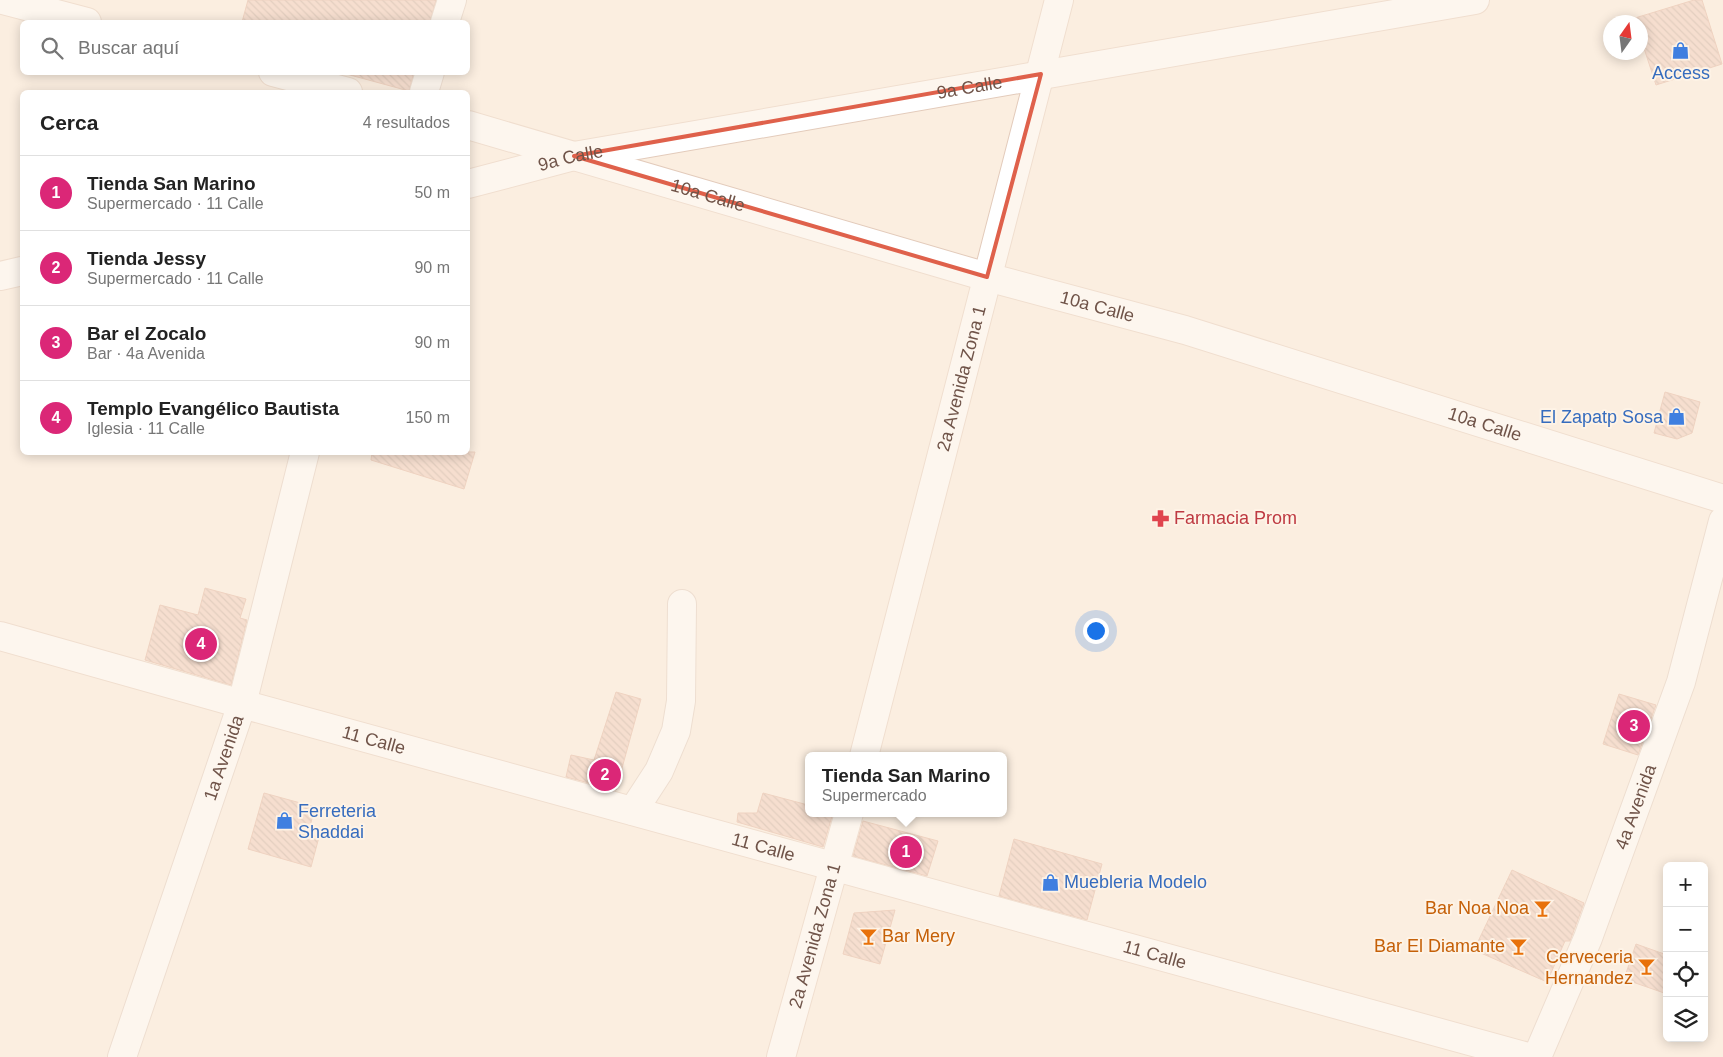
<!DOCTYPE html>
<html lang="es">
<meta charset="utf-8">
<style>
body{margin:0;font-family:Arial,sans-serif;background:#f6f6f6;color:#222}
.controls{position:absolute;right:15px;bottom:15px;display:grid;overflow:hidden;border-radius:8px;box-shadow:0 2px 12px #0003}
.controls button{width:45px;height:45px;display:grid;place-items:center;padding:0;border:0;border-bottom:1px solid #e0e0e0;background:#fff;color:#222;font:25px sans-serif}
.compass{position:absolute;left:1603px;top:15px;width:45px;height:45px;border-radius:50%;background:#fff;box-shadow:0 2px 12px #0003;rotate:14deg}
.you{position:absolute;left:1095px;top:630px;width:18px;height:18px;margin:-12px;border:4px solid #fff;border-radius:50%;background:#1a73e8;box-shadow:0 0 0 8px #1a73e833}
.badge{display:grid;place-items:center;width:32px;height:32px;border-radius:50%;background:#db2777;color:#fff;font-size:16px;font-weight:700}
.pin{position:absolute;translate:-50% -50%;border:2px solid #fff;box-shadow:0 1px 5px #0006}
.popup{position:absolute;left:805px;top:752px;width:202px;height:65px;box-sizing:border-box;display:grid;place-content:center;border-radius:8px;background:#fff;filter:drop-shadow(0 1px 4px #0005);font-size:16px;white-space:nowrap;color:#767676}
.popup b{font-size:19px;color:#222}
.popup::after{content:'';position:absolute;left:50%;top:100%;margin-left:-10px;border:10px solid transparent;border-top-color:#fff}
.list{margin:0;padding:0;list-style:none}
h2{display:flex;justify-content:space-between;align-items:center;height:65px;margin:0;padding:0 20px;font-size:21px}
h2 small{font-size:16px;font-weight:400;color:#767676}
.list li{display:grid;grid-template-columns:32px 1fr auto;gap:15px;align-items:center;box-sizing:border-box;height:75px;padding:0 20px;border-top:1px solid #e0e0e0}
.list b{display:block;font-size:19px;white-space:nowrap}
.list p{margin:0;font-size:16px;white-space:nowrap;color:#767676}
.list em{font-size:16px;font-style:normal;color:#767676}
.icon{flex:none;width:28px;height:28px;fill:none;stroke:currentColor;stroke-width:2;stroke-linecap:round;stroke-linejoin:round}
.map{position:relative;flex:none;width:1723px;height:1057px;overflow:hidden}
.search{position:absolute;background:#fff;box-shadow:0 2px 12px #0003;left:20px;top:20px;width:450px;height:55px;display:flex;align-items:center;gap:12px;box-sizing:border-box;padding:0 18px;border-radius:8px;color:#767676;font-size:19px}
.panel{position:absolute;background:#fff;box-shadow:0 2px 12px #0003;left:20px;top:90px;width:450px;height:365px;border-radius:8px}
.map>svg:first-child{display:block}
.building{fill:url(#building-back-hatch);stroke:#e0b09b}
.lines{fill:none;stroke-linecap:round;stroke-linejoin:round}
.street-casing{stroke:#decabd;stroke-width:30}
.secondary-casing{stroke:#e3cbbb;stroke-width:30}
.street{stroke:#fff;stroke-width:28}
.secondary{stroke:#fff;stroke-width:28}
.marked{fill:none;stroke:#df614b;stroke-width:4;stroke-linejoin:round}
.labels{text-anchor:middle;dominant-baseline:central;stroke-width:4;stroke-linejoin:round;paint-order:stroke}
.shop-label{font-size:18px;fill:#366cbe;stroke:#fef3e6;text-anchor:start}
.street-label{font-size:18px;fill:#705449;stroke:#fef3e6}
.health-label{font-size:18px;fill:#be3a42;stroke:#fef3e6;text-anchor:start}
.food-label{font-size:18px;fill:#c56008;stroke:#fef3e6;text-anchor:end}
</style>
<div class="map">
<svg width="1723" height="1057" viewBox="0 0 1723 1057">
<defs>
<pattern id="building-back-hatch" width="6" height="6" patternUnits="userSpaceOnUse" patternTransform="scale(1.25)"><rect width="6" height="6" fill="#efcbba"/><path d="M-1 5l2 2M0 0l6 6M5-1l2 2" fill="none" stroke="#c6a799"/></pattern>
</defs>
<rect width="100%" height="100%" fill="#fbeee0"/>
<g class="building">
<path d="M248 0H436L430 22H242Z"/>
<path d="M1694 0H1702L1722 64 1656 85 1640 36V22H1636L1635 18Z"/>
<path d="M339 72H414L409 91Z"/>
<path d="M1665 392 1700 402 1692 433 1677 439 1654 433Z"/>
<path d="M372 452H475L464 489 371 460Z"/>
<path d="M205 588 246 599 240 618 247 620 231 685 145 660 160 605 198 615Z"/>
<path d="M616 692 641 699 616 790 566 777 571 755 594 760Z"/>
<path d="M1619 694 1656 705 1638 755 1603 744Z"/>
<path d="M264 793 315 807 308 834 319 837 311 867 248 849Z"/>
<path d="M763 793 808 805V813H833L823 847 737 822 738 813H757Z"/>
<path d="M863 821 938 841 927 876 853 856Z"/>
<path d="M1014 839 1102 864 1087 920 999 896Z"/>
<path d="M1512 870 1584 903 1570 941H1565L1547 982 1474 950Z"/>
<path d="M895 910 880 964 843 954 854 913Z"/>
<path d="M1636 944 1667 955V994L1624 979Z"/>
</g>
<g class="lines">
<defs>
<g id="street">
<path d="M445 22 452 0"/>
<path d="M424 92 430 72"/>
<path d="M633 811 659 771 676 731 681 701 682 604"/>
<path id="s1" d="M122 1057 242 704 305 452"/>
<path id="s2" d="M1537 1057 1588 938 1681 682 1723 521"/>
</g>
<g id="secondary">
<path d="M3 0 87 22"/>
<path d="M273 72 348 92"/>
<path id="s3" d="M468 125 987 277 1185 330 1723 499"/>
<path id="s4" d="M468 184 574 156 1475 0"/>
<path d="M0 276 22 271"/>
<path id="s5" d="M0 636 242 704 1528 1057"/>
<path id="s6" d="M864 756 1059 0"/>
<path id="s7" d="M781 1057 849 813"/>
</g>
</defs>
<use href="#street" class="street-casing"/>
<use href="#secondary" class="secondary-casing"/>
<use href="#street" class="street"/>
<use href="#secondary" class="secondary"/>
</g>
<path d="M0 0H1723V1057H0ZM1041 74 987 277 574 156Z" fill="#fbeee0" fill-opacity=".55" fill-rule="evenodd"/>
<path class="marked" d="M1041 74 987 277 574 156Z"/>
<defs>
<symbol id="shop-bare" viewBox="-9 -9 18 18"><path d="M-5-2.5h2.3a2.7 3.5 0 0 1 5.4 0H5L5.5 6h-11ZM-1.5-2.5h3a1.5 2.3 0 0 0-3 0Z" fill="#3f7fe0" stroke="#fef3e6" stroke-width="2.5" paint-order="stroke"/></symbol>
<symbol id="pharmacy-bare" viewBox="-9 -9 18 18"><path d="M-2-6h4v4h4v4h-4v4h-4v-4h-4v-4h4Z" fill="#e0444e" stroke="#fef3e6" stroke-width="2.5" paint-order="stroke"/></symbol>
<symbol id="bar-bare" viewBox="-9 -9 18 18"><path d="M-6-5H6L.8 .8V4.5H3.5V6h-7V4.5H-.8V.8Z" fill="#e8710a" stroke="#fef3e6" stroke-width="2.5" paint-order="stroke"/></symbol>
</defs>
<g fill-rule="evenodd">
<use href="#shop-bare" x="1668" y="38" width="25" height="25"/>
<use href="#shop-bare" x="1664" y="404" width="25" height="25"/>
<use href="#pharmacy-bare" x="1148" y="506" width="25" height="25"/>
<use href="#shop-bare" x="272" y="808" width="25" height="25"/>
<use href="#shop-bare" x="1038" y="870" width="25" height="25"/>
<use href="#bar-bare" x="1530" y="896" width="25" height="25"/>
<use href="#bar-bare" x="856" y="924" width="25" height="25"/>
<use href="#bar-bare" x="1506" y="934" width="25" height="25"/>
<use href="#bar-bare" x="1634" y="954" width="25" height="25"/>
</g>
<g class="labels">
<g class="shop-label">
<text x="1681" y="73" text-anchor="middle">Access</text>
<text x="1663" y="417" text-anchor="end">El Zapatp Sosa</text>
<text x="298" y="811">Ferreteria<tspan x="298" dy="21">Shaddai</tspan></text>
<text x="1064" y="882">Muebleria Modelo</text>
</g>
<g class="street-label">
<text stroke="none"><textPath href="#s4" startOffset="511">9a Calle</textPath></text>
<text stroke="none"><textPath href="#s4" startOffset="106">9a Calle</textPath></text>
<text stroke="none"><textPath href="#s3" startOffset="250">10a Calle</textPath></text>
<text stroke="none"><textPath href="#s3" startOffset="655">10a Calle</textPath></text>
<text stroke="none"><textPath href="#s6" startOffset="390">2a Avenida Zona 1</textPath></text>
<text stroke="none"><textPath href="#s3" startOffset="1060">10a Calle</textPath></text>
<text stroke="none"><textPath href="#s5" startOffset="388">11 Calle</textPath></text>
<text stroke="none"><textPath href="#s1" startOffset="316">1a Avenida</textPath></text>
<text stroke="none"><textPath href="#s2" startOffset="269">4a Avenida</textPath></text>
<text stroke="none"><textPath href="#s5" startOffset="792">11 Calle</textPath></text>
<text stroke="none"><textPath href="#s7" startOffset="126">2a Avenida Zona 1</textPath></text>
<text stroke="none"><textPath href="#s5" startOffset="1198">11 Calle</textPath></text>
</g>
<g class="health-label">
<text x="1174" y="518">Farmacia Prom</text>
</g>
<g class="food-label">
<text x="1529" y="908">Bar Noa Noa</text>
<text x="882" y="936" text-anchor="start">Bar Mery</text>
<text x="1505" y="946">Bar El Diamante</text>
<text x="1633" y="957">Cerveceria<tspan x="1633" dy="21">Hernandez</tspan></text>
</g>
</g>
</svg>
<div class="controls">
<button>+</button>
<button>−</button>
<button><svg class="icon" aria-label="locate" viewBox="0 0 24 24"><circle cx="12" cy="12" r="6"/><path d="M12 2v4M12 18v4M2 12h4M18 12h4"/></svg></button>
<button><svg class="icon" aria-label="layers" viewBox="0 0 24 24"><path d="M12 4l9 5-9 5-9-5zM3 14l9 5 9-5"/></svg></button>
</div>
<svg class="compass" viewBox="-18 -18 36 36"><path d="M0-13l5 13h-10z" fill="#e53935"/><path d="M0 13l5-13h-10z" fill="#767676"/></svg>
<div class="you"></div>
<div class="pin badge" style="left:906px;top:852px">1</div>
<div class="popup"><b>Tienda San Marino</b>Supermercado</div>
<div class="pin badge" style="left:605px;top:775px">2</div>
<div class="pin badge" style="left:1634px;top:726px">3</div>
<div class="pin badge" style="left:201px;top:644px">4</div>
<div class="search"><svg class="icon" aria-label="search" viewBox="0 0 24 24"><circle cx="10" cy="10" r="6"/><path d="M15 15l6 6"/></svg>Buscar aquí</div>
<section class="panel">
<h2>Cerca<small>4 resultados</small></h2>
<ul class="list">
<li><span class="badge">1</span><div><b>Tienda San Marino</b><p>Supermercado · 11 Calle</p></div><em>50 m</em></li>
<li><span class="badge">2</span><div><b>Tienda Jessy</b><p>Supermercado · 11 Calle</p></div><em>90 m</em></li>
<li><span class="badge">3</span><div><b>Bar el Zocalo</b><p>Bar · 4a Avenida</p></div><em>90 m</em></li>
<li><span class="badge">4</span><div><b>Templo Evangélico Bautista</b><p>Iglesia · 11 Calle</p></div><em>150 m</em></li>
</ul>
</section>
</div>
